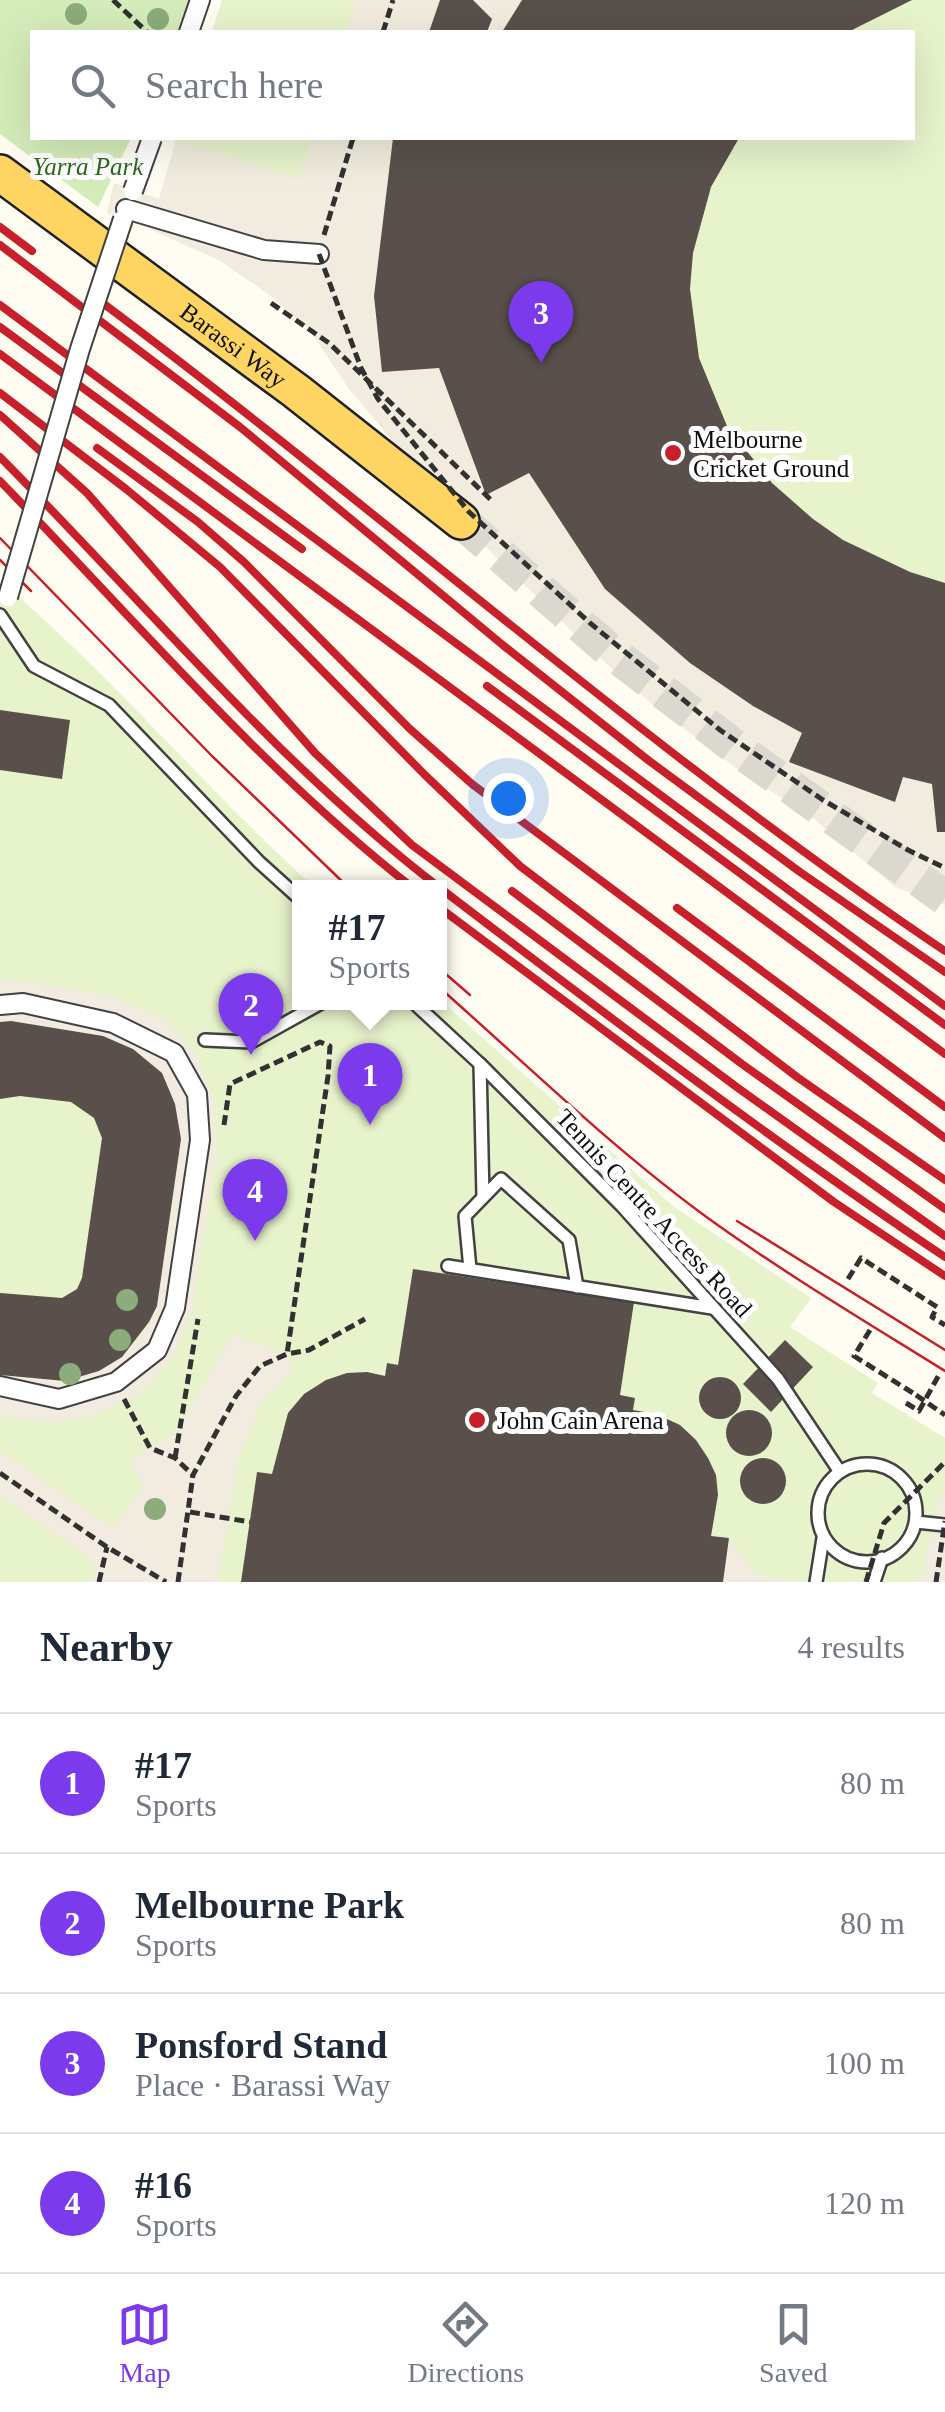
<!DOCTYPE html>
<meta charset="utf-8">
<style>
body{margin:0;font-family:Georgia,serif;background:#f2f2f3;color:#1f2937}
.you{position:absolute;left:508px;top:798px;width:35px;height:35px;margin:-25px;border:8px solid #fff;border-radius:50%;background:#1a73e8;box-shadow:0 0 0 15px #1a73e833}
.badge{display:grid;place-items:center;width:65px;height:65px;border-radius:50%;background:#7c3aed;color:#fff;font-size:32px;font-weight:700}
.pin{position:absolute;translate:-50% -82px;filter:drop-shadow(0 2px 5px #0008)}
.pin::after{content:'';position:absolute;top:52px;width:35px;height:30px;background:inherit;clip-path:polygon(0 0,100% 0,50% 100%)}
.popup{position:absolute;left:292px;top:880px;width:155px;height:130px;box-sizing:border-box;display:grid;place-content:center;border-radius:0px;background:#fff;filter:drop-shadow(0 2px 8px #0005);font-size:32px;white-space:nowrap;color:#747a83}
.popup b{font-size:38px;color:#1f2937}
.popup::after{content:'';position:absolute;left:50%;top:100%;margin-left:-20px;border:20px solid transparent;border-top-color:#fff}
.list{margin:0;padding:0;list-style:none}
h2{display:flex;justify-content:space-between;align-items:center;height:130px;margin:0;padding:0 40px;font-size:42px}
h2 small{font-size:32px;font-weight:400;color:#747a83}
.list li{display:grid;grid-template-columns:65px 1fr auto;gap:30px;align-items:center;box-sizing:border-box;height:140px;padding:0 40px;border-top:2px solid #e0e1e3}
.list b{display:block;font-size:38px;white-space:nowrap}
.list p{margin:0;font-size:32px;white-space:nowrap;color:#747a83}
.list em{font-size:32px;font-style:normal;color:#747a83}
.icon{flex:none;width:55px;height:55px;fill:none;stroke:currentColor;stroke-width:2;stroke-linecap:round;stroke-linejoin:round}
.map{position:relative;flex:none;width:945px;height:1582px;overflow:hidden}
.search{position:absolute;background:#fff;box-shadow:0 10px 40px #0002;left:30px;right:30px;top:30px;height:110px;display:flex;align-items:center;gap:25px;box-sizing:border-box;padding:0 35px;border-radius:0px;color:#747a83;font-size:38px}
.sheet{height:690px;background:#fff}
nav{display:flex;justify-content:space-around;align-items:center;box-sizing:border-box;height:140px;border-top:2px solid #e0e1e3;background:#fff;font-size:28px;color:#747a83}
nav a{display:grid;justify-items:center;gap:5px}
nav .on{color:#7c3aed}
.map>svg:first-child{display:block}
.green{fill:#d4ecb9}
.pitch{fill:#e6f3cb}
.plaza{fill:#f1ecdf}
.building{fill:#59504b}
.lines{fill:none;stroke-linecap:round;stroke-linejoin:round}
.primary-tunnel{stroke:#dbd8d0;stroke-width:35;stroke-dasharray:35 18;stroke-linecap:butt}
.service-casing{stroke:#424242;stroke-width:16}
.pedestrian-casing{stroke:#424242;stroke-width:22}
.primary-casing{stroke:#202020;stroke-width:40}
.path{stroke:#313131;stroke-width:5;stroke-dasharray:10 5;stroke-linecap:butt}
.service{stroke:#fff;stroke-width:11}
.pedestrian{stroke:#fff;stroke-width:18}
.primary{stroke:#fed563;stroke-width:35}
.tram{stroke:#c7202b;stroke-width:2.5}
.rail{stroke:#c7202b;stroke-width:8}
.pedestrian-bridge-casing{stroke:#424242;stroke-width:22;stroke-linecap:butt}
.path-bridge{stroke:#313131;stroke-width:5;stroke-dasharray:10 5;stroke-linecap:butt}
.pedestrian-bridge{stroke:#fff;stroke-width:18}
.tree{fill:#8cac7c}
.poi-dot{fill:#c7202b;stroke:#fff;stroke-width:4}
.labels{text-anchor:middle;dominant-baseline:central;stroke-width:10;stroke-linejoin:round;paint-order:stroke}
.park-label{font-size:25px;font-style:italic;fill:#2e6b1c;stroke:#fff}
.street-label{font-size:25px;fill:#0f0f0f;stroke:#fff}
.poi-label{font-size:25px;fill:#0f0f0f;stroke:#fff;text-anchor:start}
</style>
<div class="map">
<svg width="945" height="1582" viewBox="0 0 945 1582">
<rect width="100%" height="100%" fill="#fffcf2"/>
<path class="green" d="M0 0H198L182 32H32V138H131L98 207 0 134Z"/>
<g class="pitch">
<path d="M222 0H945V903L739 770 652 704 587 646 350 390 309 329 267 293 219 260 141 225 107 213 114 183 159 199 177 138H912V32H212Z"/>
<path d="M0 581C111 674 206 790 314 887L300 888V1002L440 1000 674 1207 811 1298 790 1327 878 1383 872 1393 945 1438V1582H0Z"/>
</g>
<g class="plaza">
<path d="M356 0H440L429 32H346Z"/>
<path d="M473 0H522L502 32H487L492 19Z"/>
<path d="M312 138H393L374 296 382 371 439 368 486 495 529 474 605 589 690 663 753 706 802 733 790 763 894 802 903 777 932 784 936 832H945V905L895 887 814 819 739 770 652 704 587 646 458 520 350 390 309 329 267 293 219 260 141 225 107 213 114 183 159 199 176 140 299 179Z"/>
<path d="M0 978 111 996 165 1020 197 1056 214 1102 217 1148 192 1312 172 1358 142 1392 125 1402 93 1415 51 1423 0 1416V1375L65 1381 99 1371 122 1357 140 1338 157 1305 181 1139 175 1104 162 1073 133 1049 103 1036 11 1021 0 1022Z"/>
<path d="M233 1335 287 1354 292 1372 260 1405 237 1465 218 1582H88L96 1568 88 1557 0 1497V1451L109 1525 115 1526 143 1487 131 1459 175 1432Z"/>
<path d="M945 1490V1582H912L924 1575 934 1513Z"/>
<path d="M729 1538 757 1574 792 1582H723Z"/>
</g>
<g class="building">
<path d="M440 0H473L492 19 487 32H429Z"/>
<path d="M522 0H912L848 32H502Z"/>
<path d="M393 138H739L711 187 693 253 690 289 699 358 727 426 772 483 813 519 843 540 910 572 945 583V832H937L932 784 903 777 895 802 789 762 802 733 753 706 690 663 605 589 529 473 486 495 439 368 382 372 374 296Z"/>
<path d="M0 710 70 720 62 779 0 770Z"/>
<path d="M11 1021 103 1036 133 1049 162 1073 175 1104 181 1139 157 1306 149 1322 122 1357 99 1371 65 1381 0 1375V1293L62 1298 77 1289 82 1278 102 1138 94 1118 71 1102 20 1096 0 1099V1022Z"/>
<path d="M413 1269 634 1302 620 1395 635 1398 633 1410 656 1414 680 1425 696 1440 708 1458 716 1475 718 1495 711 1536 729 1538 723 1582H241L257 1472 272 1474 288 1413 304 1394 326 1380 347 1373 367 1372 385 1376 387 1363 398 1365Z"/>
<path d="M785 1340 813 1367 771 1412 743 1384Z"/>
<circle cx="720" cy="1398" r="21"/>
<circle cx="749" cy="1433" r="23"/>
<circle cx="763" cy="1481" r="23"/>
</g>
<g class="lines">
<path class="primary-tunnel" d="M461 521 609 650 739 750 945 898"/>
<defs>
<g id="service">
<path d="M0 615 34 666 109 705 259 862 300 899"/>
<path d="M413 1002 480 1064 621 1205 778 1379 840 1472"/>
<path d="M205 1040 251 1042 323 1002"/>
<path d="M480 1064 483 1197"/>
<path d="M448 1266 712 1308"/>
<path d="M470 1269 465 1216 501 1179 569 1240 577 1287"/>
<circle cx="867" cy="1513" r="49"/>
<path d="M916 1522 945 1525"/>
<path d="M816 1582 823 1538"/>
<path d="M874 1582 882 1558"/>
</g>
<g id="pedestrian">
<path d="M189 32 200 0"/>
<path d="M126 209 264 250 319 254"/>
<path d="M0 1005 23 1003 113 1023 174 1053 197 1094 200 1140 175 1308 157 1350 116 1382 59 1399 0 1386"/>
</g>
<g id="primary">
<path id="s1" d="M0 173 296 391 461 521"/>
</g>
</defs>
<use href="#service" class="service-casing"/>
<use href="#pedestrian" class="pedestrian-casing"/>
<use href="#primary" class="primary-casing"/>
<g class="path">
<path d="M113 0 147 32"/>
<path d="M383 32 393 0"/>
<path d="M324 235 353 138"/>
<path d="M271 303 329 343 492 501"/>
<path d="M224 1125 230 1084 320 1042 330 1046 328 1076 287 1354"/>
<path d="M848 1279 861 1258 937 1307 932 1317 945 1325"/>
<path d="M870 1330 854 1356 916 1395"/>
<path d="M124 1399 150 1448 175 1458 193 1475"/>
<path d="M906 1403 919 1411 940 1373"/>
<path d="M175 1458 198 1319"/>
<path d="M0 1473 107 1547 166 1582"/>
<path d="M190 1512 250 1522"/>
<path d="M99 1582 107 1547"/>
<path d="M178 1582 193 1475 236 1396 260 1366 287 1354 309 1350 365 1319"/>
</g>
<use href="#service" class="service"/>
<use href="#pedestrian" class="pedestrian"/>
<use href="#primary" class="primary"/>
<g class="tram">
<path d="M0 538 212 756 349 888"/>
<path d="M0 560 31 591"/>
<path d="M440 969 470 995"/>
<path d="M440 988C526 1064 609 1145 701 1213 779 1270 863 1320 945 1371"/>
<path d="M737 1221 945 1350"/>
</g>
<g class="rail">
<path d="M0 227 32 251"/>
<path d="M0 245 240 427 504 646 648 760 800 872 945 972"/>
<path d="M104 304C387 516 651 753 945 951"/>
<path d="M0 305 945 1006"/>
<path d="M0 327 302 549"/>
<path d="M0 354 945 1054"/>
<path d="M0 393 126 489 220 567 425 775 520 866 797 1077 945 1180"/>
<path d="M0 415 87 493 315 753 412 845 738 1088 945 1236"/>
<path d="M97 448 198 522 244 562 410 729 472 784 945 1138"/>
<path d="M0 457C144 602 277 763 440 888"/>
<path d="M0 481C134 619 261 769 413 888"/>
<path d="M487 686 945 1025"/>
<path d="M440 888C605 1014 772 1141 945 1257"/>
<path d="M512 891 742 1064 945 1209"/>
<path d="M440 908 834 1202 945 1276"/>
<path d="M677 908 945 1107"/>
</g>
<defs>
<g id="pedestrian-bridge">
<path d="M133 191 152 138"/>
<path d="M8 597 80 349 123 219"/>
</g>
</defs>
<use href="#pedestrian-bridge" class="pedestrian-bridge-casing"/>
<g class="path-bridge">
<path d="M319 254 361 368 378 399 469 512 590 623 720 730 823 800 908 850 945 868"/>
<path d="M916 1395 945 1415"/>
<path d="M866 1582 884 1523 945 1462"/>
<path d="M936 1582 945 1521"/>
</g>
<use href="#pedestrian-bridge" class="pedestrian-bridge"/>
</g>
<g class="tree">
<circle cx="76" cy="14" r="11"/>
<circle cx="158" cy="19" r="11"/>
<circle cx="127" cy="1300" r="11"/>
<circle cx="120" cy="1340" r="11"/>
<circle cx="70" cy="1374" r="11"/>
<circle cx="155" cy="1509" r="11"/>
</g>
<g class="poi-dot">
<circle cx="673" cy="453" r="10"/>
<circle cx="477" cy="1420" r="10"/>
</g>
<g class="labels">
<g class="park-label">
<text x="88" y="166">Yarra Park</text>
</g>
<g class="street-label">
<text stroke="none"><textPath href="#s1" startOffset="290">Barassi Way</textPath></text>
<text transform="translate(654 1213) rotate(47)">Tennis Centre Access Road</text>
</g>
<g class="poi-label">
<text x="693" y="439">Melbourne<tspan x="693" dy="29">Cricket Ground</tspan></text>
<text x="497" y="1420">John Cain Arena</text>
</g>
</g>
</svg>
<div class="you"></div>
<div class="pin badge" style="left:370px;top:1125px">1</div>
<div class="popup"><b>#17</b>Sports</div>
<div class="pin badge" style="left:251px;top:1055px">2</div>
<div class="pin badge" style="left:541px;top:363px">3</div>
<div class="pin badge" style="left:255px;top:1241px">4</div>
<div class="search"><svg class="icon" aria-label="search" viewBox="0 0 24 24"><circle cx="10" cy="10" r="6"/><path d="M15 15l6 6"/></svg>Search here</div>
</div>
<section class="sheet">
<h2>Nearby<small>4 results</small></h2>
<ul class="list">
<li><span class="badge">1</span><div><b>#17</b><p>Sports</p></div><em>80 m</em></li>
<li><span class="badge">2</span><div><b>Melbourne Park</b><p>Sports</p></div><em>80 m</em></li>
<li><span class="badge">3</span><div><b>Ponsford Stand</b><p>Place · Barassi Way</p></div><em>100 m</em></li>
<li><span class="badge">4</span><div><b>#16</b><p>Sports</p></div><em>120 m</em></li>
</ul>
</section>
<nav>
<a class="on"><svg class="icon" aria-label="map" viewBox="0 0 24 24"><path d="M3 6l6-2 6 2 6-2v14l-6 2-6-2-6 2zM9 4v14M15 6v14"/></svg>Map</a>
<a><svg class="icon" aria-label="directions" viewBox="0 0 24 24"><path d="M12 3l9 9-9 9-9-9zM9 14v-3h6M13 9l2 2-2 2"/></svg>Directions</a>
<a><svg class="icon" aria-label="saved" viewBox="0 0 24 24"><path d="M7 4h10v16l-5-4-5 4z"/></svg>Saved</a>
</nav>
